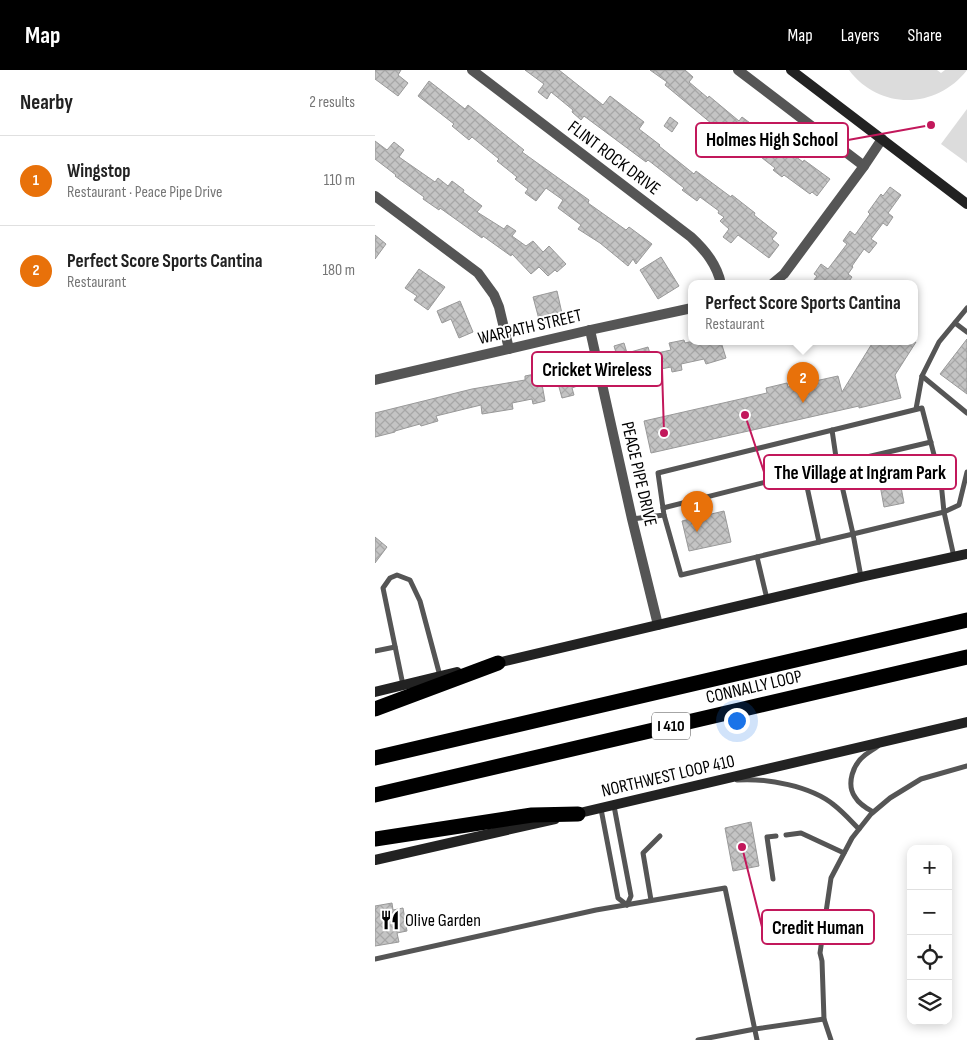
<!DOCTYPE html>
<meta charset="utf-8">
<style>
body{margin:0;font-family:"Sofia Sans Condensed",sans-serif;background:#f6f6f6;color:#222}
.controls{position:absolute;right:15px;bottom:15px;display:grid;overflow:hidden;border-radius:10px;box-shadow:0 2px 12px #0003}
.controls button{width:45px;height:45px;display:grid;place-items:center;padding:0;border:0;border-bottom:1px solid #e0e0e0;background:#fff;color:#222;font:25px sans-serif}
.you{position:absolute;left:361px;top:650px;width:18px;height:18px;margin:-12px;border:4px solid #fff;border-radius:50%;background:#1a73e8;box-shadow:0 0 0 8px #1a73e833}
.badge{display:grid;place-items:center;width:32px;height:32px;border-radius:50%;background:#000;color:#fff;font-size:16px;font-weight:700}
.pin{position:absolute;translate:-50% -41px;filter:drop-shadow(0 1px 2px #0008)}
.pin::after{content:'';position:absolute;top:26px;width:18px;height:15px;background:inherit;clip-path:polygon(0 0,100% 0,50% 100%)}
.popup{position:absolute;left:313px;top:210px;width:230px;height:65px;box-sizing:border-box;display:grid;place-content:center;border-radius:10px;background:#fff;filter:drop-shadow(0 1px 4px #0005);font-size:16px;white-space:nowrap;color:#767676}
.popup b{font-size:19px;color:#222}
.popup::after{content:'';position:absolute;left:50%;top:100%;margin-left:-10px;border:10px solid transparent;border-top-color:#fff}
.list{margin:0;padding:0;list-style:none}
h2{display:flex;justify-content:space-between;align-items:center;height:65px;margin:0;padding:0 20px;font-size:21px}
h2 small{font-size:16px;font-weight:400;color:#767676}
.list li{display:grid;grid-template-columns:32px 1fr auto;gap:15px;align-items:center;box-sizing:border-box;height:90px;padding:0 20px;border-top:1px solid #e0e0e0}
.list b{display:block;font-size:19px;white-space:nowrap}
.list p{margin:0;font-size:16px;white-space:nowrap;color:#767676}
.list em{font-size:16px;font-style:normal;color:#767676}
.icon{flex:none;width:28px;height:28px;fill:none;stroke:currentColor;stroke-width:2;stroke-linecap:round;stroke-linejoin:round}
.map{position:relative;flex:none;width:592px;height:970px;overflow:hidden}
header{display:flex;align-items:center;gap:30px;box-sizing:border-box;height:70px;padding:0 25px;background:#000;color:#fff}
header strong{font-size:24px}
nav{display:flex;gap:28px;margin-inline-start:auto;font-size:18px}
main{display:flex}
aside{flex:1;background:#fff}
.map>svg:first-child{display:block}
.pitch{fill:#dcdcdc}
.building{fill:url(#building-cross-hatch);stroke:#999}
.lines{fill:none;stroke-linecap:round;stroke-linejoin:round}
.service{stroke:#555;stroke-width:5}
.minor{stroke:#555;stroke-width:10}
.secondary{stroke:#222;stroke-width:10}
.motorway{stroke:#000;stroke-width:15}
.labels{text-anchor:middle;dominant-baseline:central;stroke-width:4;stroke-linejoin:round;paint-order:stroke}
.shield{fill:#fff;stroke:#4c4c4c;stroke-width:1}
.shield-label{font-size:16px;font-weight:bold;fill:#000}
.street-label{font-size:18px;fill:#000;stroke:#fff}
.poi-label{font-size:18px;fill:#000;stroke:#fff;text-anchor:start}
.leader{fill:none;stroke:#c2185b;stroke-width:2}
.callout-dot{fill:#c2185b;stroke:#fff;stroke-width:2}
.callout{fill:#fff;stroke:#c2185b;stroke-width:2}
.callout-label{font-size:19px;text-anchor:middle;font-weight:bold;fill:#000}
</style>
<header>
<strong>Map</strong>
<nav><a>Map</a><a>Layers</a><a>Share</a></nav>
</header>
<main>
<aside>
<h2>Nearby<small>2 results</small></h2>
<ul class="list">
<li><span class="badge" style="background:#e8710a">1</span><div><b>Wingstop</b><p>Restaurant · Peace Pipe Drive</p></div><em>110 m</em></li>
<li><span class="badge" style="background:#e8710a">2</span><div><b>Perfect Score Sports Cantina</b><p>Restaurant</p></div><em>180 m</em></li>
</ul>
</aside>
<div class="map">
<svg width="592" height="970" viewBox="0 0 592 970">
<defs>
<pattern id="building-cross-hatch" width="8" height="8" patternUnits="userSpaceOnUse" patternTransform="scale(1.25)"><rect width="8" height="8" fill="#c4c4c4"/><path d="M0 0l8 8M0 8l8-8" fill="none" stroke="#a7a7a7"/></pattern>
</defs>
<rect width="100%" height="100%" fill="#fff"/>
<g class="pitch">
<path d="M474 0H562L566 3 570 0H592C561 40 504 40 474 0Z"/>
<path d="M592 39V93L566 74Z"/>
</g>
<g class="building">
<path d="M0 0H26L23 5 33 13 23 26 0 9Z"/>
<path d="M150 0H184L228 35 235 26 269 52 264 59 285 75 284 76 319 104 321 101 356 127 357 125 380 143 379 145 402 163 397 169 404 175 394 188 363 165 356 173 348 167 354 159 345 151 349 147 343 143 344 141 325 127 322 131 307 120 309 118 273 90 271 92 209 46 206 50 197 42 198 40 176 22 172 29 163 22 169 14Z"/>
<path d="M275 0H310L318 7 314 12 333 28 334 26 364 51 367 47 398 70 428 92 429 90 455 109 442 126 437 122 435 124 409 105 407 107 398 100 400 98 373 77 370 80 361 73 366 66 347 52 342 58 290 15 292 12Z"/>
<path d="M54 11 90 39 93 35 149 80 147 82 214 130 213 133 251 160 254 157 277 174 261 194 258 189 253 196 225 173 203 159 206 155 183 138 188 130 171 118 161 131 150 123 153 119 140 109 142 107 122 91 124 89 97 67 94 70 77 56 79 54 43 26Z"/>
<path d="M295 47 303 53 297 62 289 56Z"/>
<path d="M0 71 12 80 19 72 29 80 24 87 60 112 63 108 73 116 77 111 89 120 88 122 107 136 102 142 129 159 132 155 141 161 137 166 151 176 158 171 168 182 174 176 191 194 182 202 180 200 173 206 164 197 156 204 137 184 136 186 108 166 107 168 65 138 64 140 48 129 49 127 20 106 21 105 0 89Z"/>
<path d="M515 117 526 125 513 143 518 147 512 156 508 153 496 169 502 173 494 183 489 179 477 196 478 197 473 204 477 207 472 214H436L442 206 439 204 446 194 453 199 472 174 468 171 475 161 480 165 495 144 493 142 506 124 508 126Z"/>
<path d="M0 165 11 174 0 189Z"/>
<path d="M286 187 304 216 283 229 265 200Z"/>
<path d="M44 199 70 217 53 240 39 230 42 226 30 218Z"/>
<path d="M182 221 188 248 165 253 158 227Z"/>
<path d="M85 231 98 262 84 268 76 249 67 253 62 241Z"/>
<path d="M592 269V324L565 304Z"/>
<path d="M309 270 310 273 314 272H346L351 288 331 294 329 289 306 294 307 300 297 302 296 297 286 299 282 283 296 280 294 273Z"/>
<path d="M498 272H541L520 305 526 328 484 338V336L276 383 269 351 392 323 391 318 412 313 413 317 463 306 467 322Z"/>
<path d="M249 273 252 283 273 277 278 293 250 301 245 285 242 286 239 276Z"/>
<path d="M199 294 205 315 197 318 199 325 187 328 181 306 186 305 184 298Z"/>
<path d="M165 303 170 331 158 334 157 329 137 333 138 339 107 344 106 335 61 346 63 351 46 356 45 354 20 361V362L0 367V343L97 319 150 310V306Z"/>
<path d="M519 400 524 417H526L529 433 509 437 503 404Z"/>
<path d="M349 441 356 472 314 481 307 451Z"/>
<path d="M0 467 12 477 0 493Z"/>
<path d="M376 752 384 796 358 801 350 758Z"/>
<path d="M17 833 18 840 28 838 32 861 22 863 24 872 0 876V836Z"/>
</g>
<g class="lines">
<g class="service">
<path d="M580 253 592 262"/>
<path d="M547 306 592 343"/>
<path d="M541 339 547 306 564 272 592 238"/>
<path d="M457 360 462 394 478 464 569 442 584 435 592 402"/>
<path d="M429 403 444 472"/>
<path d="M288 438 462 394 556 372"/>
<path d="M289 445 306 505 478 464 486 507"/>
<path d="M257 449 289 445 283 403 547 338 566 412 569 442 579 487"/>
<path d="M382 487 392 529"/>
<path d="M0 581 20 577"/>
<path d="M28 615 8 518 15 508 22 505 35 510 45 531 65 606"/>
<path d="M362 710C392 708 436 716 459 735 468 742 476 751 484 759"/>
<path d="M239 736 256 826 252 835"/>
<path d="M226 739 243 828 252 835"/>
<path d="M498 742C491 738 484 734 480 727 471 714 478 694 490 685 494 682 499 679 503 676"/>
<path d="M411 765 426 763 469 783"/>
<path d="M398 809 392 767 401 766"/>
<path d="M276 830 268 783 285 766"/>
<path d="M0 889 221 840 350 818 382 970"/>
<path d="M323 970 380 959 449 949"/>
<path d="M456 970 449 949 447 891 445 883 456 808 477 768 496 744 515 728 546 709 592 696"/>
</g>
<g class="minor">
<path d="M97 0 316 167C331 181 342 195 346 214"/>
<path d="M363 0 489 96"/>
<path d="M0 126 103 203 119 225 124 237 134 279"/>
<path d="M397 214 409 204 489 96 507 69"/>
<path d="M215 260 257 449 283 555"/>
<path d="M0 310 215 260 317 238"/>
</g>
<g class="secondary">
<path d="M416 0 592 134"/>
<path d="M118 594 486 507 592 484"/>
<path d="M0 622 82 602"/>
<path d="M196 745 592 652"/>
<path d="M0 790 180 749"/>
</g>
<g class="motorway">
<path d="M0 639 123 593"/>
<path d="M0 688 592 550"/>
<path d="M0 725 592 587"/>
<path d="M0 769 157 745 203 744"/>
</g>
</g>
<defs>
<symbol id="restaurant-bare" viewBox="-9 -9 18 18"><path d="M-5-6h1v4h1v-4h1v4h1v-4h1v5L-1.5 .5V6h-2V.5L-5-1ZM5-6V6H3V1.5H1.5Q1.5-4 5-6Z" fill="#000" stroke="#fff" stroke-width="2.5" paint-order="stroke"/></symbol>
</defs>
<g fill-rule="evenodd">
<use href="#restaurant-bare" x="1" y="836" width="28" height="28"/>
</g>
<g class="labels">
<rect class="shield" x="277" y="642.5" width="38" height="27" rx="4"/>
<g class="shield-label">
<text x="296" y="656">I 410</text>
</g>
<g class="street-label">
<text transform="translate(239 88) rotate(37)">FLINT ROCK DRIVE</text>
<text transform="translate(155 257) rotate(-13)">WARPATH STREET</text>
<text transform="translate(264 404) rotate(77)">PEACE PIPE DRIVE</text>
<text transform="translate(379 617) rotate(-13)">CONNALLY LOOP</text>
<text transform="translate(293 706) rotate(-13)">NORTHWEST LOOP 410</text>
</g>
<g class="poi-label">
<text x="30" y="850">Olive Garden</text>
</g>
</g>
<path class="leader" d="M556 55L473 70M289 363L287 299M370 345L389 402M367 777L387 857"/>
<g class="callout-dot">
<circle cx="556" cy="55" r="5"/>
<circle cx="289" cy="363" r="5"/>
<circle cx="370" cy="345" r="5"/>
<circle cx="367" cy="777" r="5"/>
</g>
<g class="callout">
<rect x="321" y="53" width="152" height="34" rx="5"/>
<rect x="157" y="282" width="130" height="34" rx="5"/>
<rect x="389" y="385" width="192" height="34" rx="5"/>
<rect x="387" y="840" width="112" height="34" rx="5"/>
</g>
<g class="callout-label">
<text x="397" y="76">Holmes High School</text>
<text x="222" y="306">Cricket Wireless</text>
<text x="485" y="409">The Village at Ingram Park</text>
<text x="443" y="864">Credit Human</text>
</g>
</svg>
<div class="controls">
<button>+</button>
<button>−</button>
<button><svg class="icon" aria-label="locate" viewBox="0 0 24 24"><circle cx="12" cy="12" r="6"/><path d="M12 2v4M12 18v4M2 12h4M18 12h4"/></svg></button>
<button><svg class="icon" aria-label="layers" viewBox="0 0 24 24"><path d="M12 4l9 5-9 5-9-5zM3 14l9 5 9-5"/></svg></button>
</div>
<div class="you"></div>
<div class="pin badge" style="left:322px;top:462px;background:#e8710a">1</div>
<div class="pin badge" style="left:428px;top:333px;background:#e8710a">2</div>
<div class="popup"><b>Perfect Score Sports Cantina</b>Restaurant</div>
</div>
</main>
